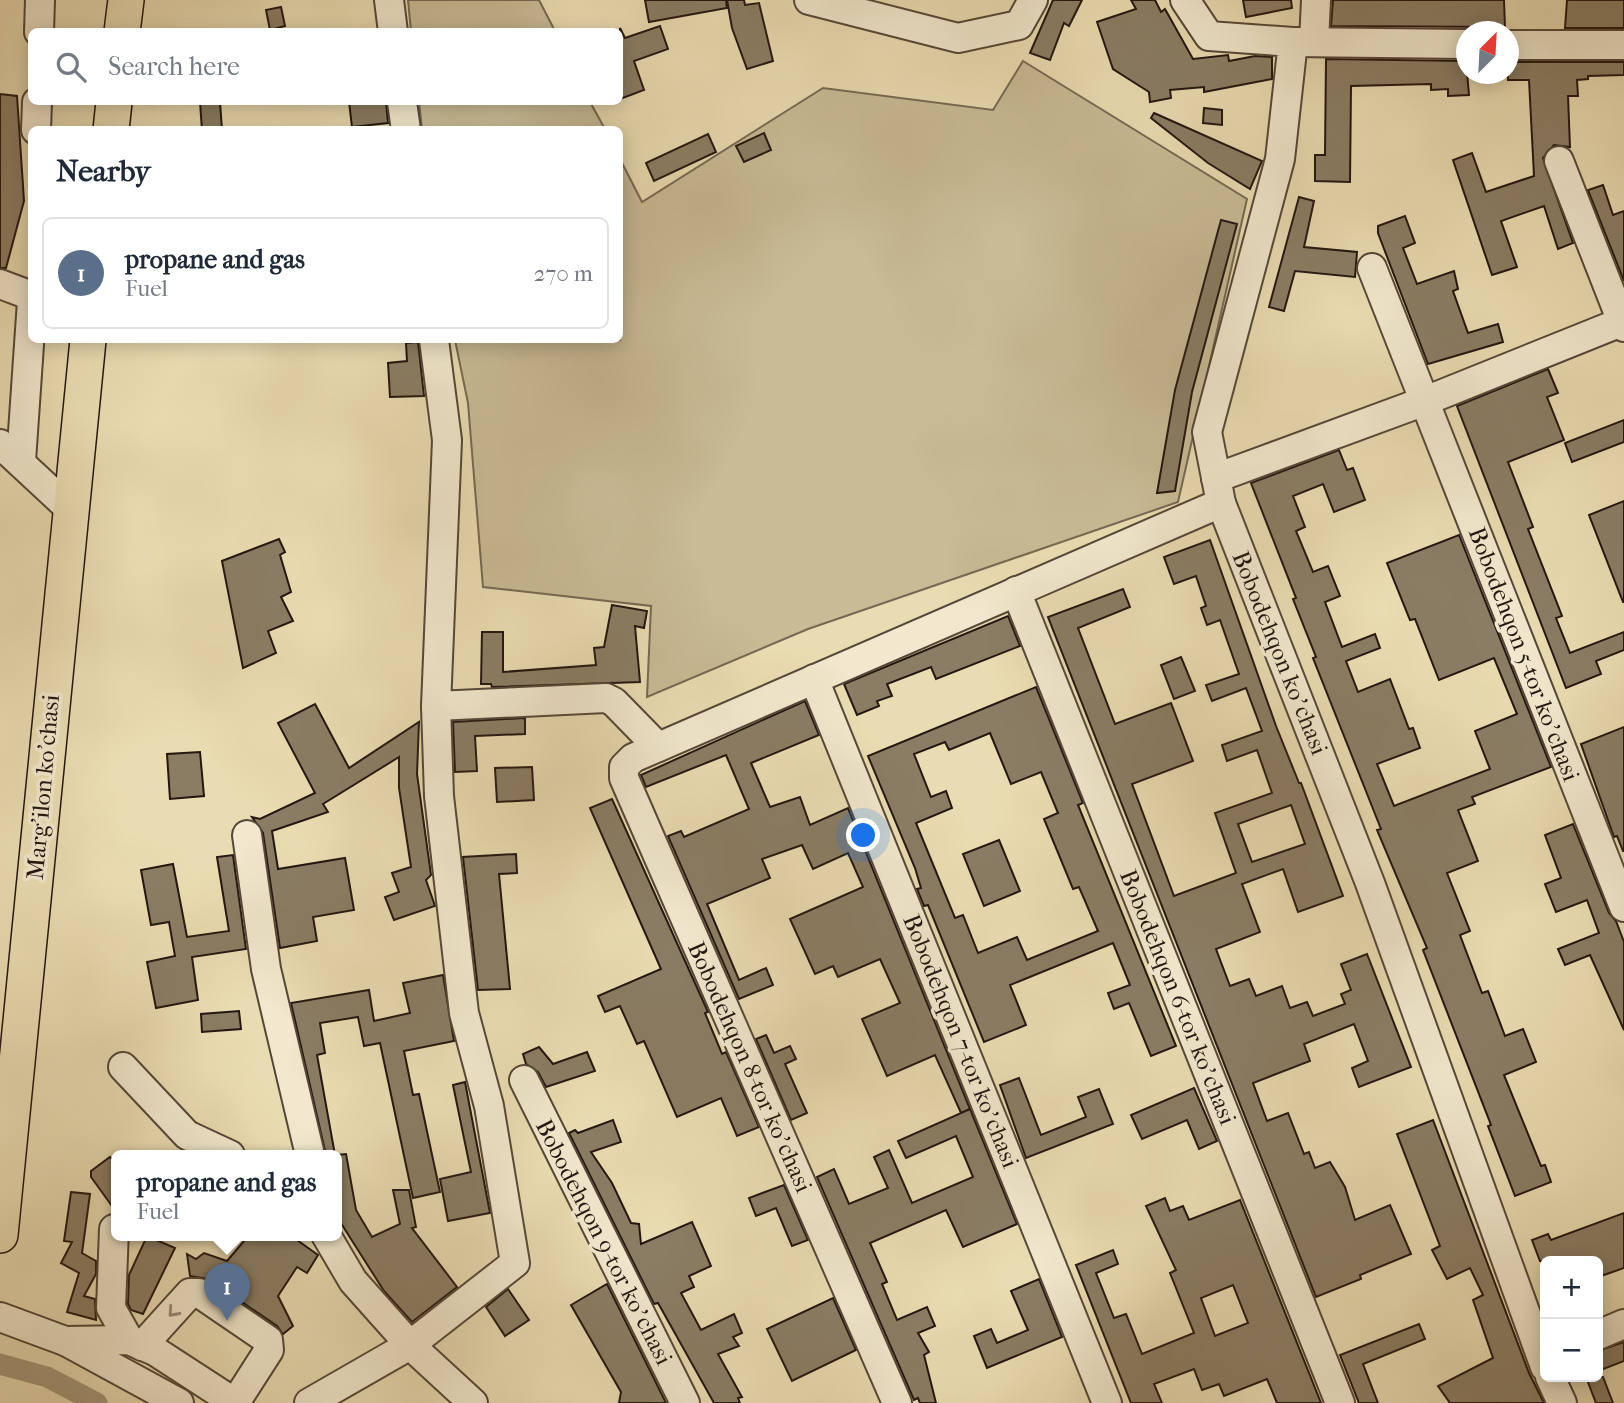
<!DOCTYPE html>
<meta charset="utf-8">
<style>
body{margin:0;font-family:"IM FELL French Canon",serif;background:#f2f2f3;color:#1f2937}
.controls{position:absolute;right:21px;bottom:21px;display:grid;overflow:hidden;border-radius:10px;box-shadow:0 4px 18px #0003}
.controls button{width:63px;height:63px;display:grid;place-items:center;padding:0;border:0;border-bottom:2px solid #e0e1e3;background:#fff;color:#1f2937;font:35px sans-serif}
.compass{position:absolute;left:1456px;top:21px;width:63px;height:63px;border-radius:50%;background:#fff;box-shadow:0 4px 18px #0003;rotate:24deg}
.you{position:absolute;left:864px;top:836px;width:24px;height:24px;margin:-18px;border:5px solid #fff;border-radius:50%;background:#1a73e8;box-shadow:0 0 0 10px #1a73e833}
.badge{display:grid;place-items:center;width:46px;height:46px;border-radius:50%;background:#111827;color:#fff;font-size:23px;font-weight:700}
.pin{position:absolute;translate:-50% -58px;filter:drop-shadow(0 2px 4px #0008)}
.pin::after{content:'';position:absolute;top:37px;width:24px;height:21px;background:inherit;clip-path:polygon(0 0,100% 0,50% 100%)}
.popup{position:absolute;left:111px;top:1150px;width:231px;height:91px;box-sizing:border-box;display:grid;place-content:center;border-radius:10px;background:#fff;filter:drop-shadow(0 2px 5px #0005);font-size:23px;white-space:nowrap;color:#747a83}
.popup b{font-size:26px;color:#1f2937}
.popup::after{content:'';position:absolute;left:50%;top:100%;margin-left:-14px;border:14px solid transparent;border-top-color:#fff}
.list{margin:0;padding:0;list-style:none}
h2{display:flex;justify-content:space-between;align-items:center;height:91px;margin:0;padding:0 28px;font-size:30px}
h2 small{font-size:23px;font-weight:400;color:#747a83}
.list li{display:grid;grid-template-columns:46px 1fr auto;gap:21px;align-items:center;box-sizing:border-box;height:112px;margin:0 14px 14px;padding:0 14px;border:2px solid #e0e1e3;border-radius:10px}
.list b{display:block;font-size:26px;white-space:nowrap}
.list p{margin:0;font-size:23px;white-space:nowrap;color:#747a83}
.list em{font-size:23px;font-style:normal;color:#747a83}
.icon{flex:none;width:38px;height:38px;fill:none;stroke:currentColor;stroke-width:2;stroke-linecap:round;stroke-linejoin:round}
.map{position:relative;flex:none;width:1624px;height:1403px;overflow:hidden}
.search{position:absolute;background:#fff;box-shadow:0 4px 18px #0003;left:28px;top:28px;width:595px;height:77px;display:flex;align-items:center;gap:18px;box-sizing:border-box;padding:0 24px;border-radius:10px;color:#747a83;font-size:26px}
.panel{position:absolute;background:#fff;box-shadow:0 4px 18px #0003;left:28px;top:126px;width:595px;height:217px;border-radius:10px}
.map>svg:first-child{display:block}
.green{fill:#c8bb96;stroke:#766953;stroke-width:2}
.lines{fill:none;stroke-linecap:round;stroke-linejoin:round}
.canal{stroke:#a6997b;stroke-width:21}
.building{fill:#8a7d64;stroke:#231710;stroke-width:2;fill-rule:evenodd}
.minor-casing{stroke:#554838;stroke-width:32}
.major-casing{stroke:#231710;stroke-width:38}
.minor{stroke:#f1e8cd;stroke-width:28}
.major{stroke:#eadcb2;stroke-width:35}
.oneway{stroke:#948a78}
.labels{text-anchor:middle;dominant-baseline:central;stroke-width:7;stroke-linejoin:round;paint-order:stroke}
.street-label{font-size:24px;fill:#231710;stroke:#f1e8cd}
</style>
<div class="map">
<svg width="1624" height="1403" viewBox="0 0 1624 1403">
<rect width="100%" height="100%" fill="#eadcb2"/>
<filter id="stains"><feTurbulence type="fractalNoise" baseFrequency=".00286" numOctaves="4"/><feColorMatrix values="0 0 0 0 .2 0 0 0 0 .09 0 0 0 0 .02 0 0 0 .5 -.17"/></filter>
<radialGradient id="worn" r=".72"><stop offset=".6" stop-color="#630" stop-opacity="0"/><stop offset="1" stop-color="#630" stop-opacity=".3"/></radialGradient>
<g class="green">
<path d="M408 0H539L555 31H411Z"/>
<path d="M1023 61 1247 199 1178 502 808 629 647 697 651 606 483 587 468 403 455 340H620V159L642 202 823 88 993 110Z"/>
<path d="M419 102H590L605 129H422Z"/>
</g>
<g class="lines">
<path class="canal" d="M0 1364 47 1377 97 1403"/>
</g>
<g class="building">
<path d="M645 0H726L727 8 649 22Z"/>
<path d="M727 0H744L745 5 759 3 773 61 747 69 732 28Z"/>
<path d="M1053 0H1082L1069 26 1064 23 1050 60 1030 53Z"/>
<path d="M1131 0H1155L1161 12 1165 9 1193 59 1228 55 1229 61 1255 56 1272 57V79L1204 92V87L1170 90 1171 98 1150 102 1149 92 1113 69 1097 22 1136 9Z"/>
<path d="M1243 0H1291L1292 8 1246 17Z"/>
<path d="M1333 0H1504L1505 27 1331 26Z"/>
<path d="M1567 0H1624V28H1565Z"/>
<path d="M281 7 285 26 270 30 266 10Z"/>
<path d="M660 26 668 49 634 61 644 90 620 99V28L625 38Z"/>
<path d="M1326 59 1466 61 1469 95 1448 96V89L1431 90V84L1351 86 1350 182 1315 181V155H1325Z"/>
<path d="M1508 62H1624V75L1588 76V79L1577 80 1578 96H1568L1570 147 1554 145 1543 158 1573 243 1558 249 1544 206 1501 221 1517 267 1492 275 1453 160 1472 153 1486 192 1534 176 1529 80H1508Z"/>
<path d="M0 94 17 96 24 201 6 268H0Z"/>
<path d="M200 102H220L222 130H202Z"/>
<path d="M349 102H386L388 123 352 127Z"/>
<path d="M1204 108 1222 110V125L1203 123Z"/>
<path d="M1154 113 1262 161 1250 189 1208 163 1151 118Z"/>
<path d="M764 133 771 150 744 162 736 146Z"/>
<path d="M708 134 716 152 654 181 646 163Z"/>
<path d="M1603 185 1613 215 1624 211V281L1588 190Z"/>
<path d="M1299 197 1314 201 1304 247 1357 252 1355 277 1295 271 1284 311 1269 307Z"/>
<path d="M1405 216 1415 243 1403 248 1417 284 1454 271 1458 289 1453 291 1468 333 1498 324 1503 342 1428 364 1378 233V226Z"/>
<path d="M1221 220 1237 224 1192 392 1175 491 1157 493 1175 390Z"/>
<path d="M418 342 424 396 390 397 388 363 407 361 406 343Z"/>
<path d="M1548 369 1558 393 1547 397 1564 440 1508 462 1533 527 1528 529 1562 616 1556 618 1570 653 1624 632V650L1596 661 1601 674 1566 688 1457 406Z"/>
<path d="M1624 420V442L1572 462 1565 443Z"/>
<path d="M1339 450 1347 470 1353 468 1365 500 1334 512 1323 484 1293 496 1305 527 1296 531 1313 572 1328 566 1340 596 1325 602 1342 647 1375 634 1380 648 1346 661 1358 692 1390 679 1409 729 1413 728 1420 748 1377 764 1394 806 1490 769 1475 731 1517 714 1494 658 1439 680 1415 619 1410 620 1387 563 1459 535 1551 767 1472 797 1475 804 1458 810 1478 861 1447 873 1470 931 1460 935 1482 993 1488 991 1505 1036 1523 1029 1536 1062 1504 1075 1541 1166 1545 1165 1551 1182 1515 1196 1488 1126 1491 1125 1423 950 1427 948 1377 830 1381 829 1313 658 1316 657 1293 599 1296 598 1251 483Z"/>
<path d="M1624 501V602H1623L1589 515Z"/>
<path d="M279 539 285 552 280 555 291 592 281 597 293 621 268 631 276 653 243 668 222 561Z"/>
<path d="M1210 540 1276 726 1299 783H1301L1343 896 1298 912 1283 869 1242 884 1260 932 1216 949 1230 986 1249 979 1256 996 1282 986 1290 1008 1307 1002 1313 1016 1345 1004 1341 994 1351 990 1341 964 1367 954 1411 1067 1359 1087 1352 1068 1368 1061 1354 1024 1304 1044 1310 1061 1253 1083 1267 1121 1288 1113 1304 1154 1309 1152 1315 1168 1330 1162 1345 1187 1355 1220 1390 1205 1411 1254 1360 1275 1361 1279 1316 1297 1048 617 1123 589 1130 607 1078 628 1115 724 1171 703 1193 761 1132 784 1174 896 1236 873 1215 813 1272 793 1257 750 1227 761 1222 745 1262 731 1246 688 1212 701 1206 685 1239 674 1220 620 1207 625 1201 608 1206 606 1196 576 1174 584 1164 557ZM1291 805 1305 844 1252 862 1238 824Z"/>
<path d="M612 605 647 611 644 628 635 626 640 682 492 687 491 684H481L482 632H503V672L596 665 594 648 604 647Z"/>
<path d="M1008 616 1020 646 936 679 931 667 887 684 892 696 877 701 879 706 857 715 844 684Z"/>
<path d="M1181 657 1195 691 1174 699 1161 665Z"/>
<path d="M1036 687 1083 803 1078 805 1176 1046 1151 1056 1129 1003 1114 1009 1108 993 1130 985 1113 943 1010 985 1026 1025 984 1042 928 905 924 906 917 889 921 888 915 868 868 756ZM990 733 1011 784 1041 772 1058 813 1044 819 1073 889 1079 887 1098 931 1027 960 1017 937 978 953 963 915 955 918 916 823 952 808 946 791 931 797 914 754 945 742 949 750Z"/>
<path d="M805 701 819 735 751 763 770 807 800 797 810 825 848 808 970 1109 961 1113 935 1055 887 1076 862 1019 900 1003 880 959 838 977 833 966 815 974 790 919 863 887 848 853 813 869 802 845 762 859 770 878 707 904 739 980 766 968 773 985 739 999 668 836 681 831 684 837 749 809 726 755 646 787 641 775Z"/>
<path d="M315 704 349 768 419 722 417 774 431 875 426 880 435 906 394 920 385 897 399 892 392 873 411 867 399 788V757L323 804 328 812 272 831 278 869 345 858 354 910 313 917 317 941 280 948 263 833 252 817 260 819 315 793 278 723Z"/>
<path d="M525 718V734L475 736 477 771 455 772 453 722Z"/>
<path d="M1624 727V851H1623L1617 836 1614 837 1581 744Z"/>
<path d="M200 752 204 796 170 799 167 754Z"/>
<path d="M532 767 534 800 497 802 495 768Z"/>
<path d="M612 799 708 1012 705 1013 722 1054 726 1052 759 1127 737 1136 721 1098 677 1117 644 1041 637 1044 620 1006 605 1012 598 996 661 969 590 808Z"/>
<path d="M1573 824 1609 913 1616 921 1624 942V1030L1590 955 1565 965 1558 949 1599 933 1587 900 1556 912 1545 884 1561 878 1545 835Z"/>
<path d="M999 840 1020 891 984 906 963 854Z"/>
<path d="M516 854 517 873 499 874 510 989 478 990 463 857Z"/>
<path d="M233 855 246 949 192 957 198 1000 156 1008 147 962 175 956 169 922 151 925 141 870 173 864 187 937 229 931 217 857Z"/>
<path d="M443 975 454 1041 404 1051 413 1095 419 1094 440 1192 413 1198 380 1043 364 1046 358 1017 320 1023 325 1053 317 1055 335 1155H326L291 1003 369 990 374 1021 410 1013 403 983Z"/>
<path d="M239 1011 241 1029 202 1032 201 1014Z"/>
<path d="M766 1035 774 1053 790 1046 796 1059 785 1064 807 1113 791 1120 756 1039Z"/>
<path d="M539 1047 553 1064 587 1052 595 1071 546 1087 538 1072 526 1064 523 1054Z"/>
<path d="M1019 1078 1041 1135 1086 1117 1078 1097 1099 1089 1113 1124 1026 1158 1000 1085Z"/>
<path d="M465 1082 490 1213 448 1221 440 1179 471 1172 453 1085Z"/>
<path d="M1194 1088 1217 1141 1199 1149 1187 1120 1142 1139 1131 1115Z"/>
<path d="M970 1109 1017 1224 963 1247 946 1210 870 1243 887 1282 882 1284 897 1320 927 1307 935 1326 918 1333 929 1352 924 1355 936 1403H920L918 1398 914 1400 817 1177 834 1169 849 1204 888 1188 874 1157 889 1150 912 1203 973 1177 956 1136 906 1158 898 1141Z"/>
<path d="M613 1120 621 1142 591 1152 612 1183 631 1223 639 1224 641 1244 692 1222 711 1266 689 1276 694 1287 681 1293 701 1330 734 1314 742 1333 733 1337 739 1346 718 1354 742 1397 738 1398 740 1403H714L658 1303 654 1304 569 1133 575 1130 578 1133Z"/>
<path d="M1433 1120 1529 1373 1544 1403H1450L1438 1386 1493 1358 1473 1300 1483 1295 1470 1268 1447 1279 1432 1250 1440 1246 1397 1134Z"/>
<path d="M346 1154 356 1210 372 1237 400 1224 393 1190H409L416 1227 412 1228 457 1287 412 1322 384 1291 337 1217V1155Z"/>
<path d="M110 1157 117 1166V1213L91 1177V1171Z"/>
<path d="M784 1185 808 1240 792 1246 776 1208 756 1216 749 1198Z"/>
<path d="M71 1192 90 1194 82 1253 96 1261V1274L84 1296 95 1299 96 1320 67 1312 79 1273 61 1263 72 1242 64 1241Z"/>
<path d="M1165 1198 1170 1211 1183 1206 1189 1220 1240 1200 1321 1403H1277L1267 1379 1224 1396 1219 1384 1202 1390 1194 1369 1154 1384 1162 1403H1131L1076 1265 1113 1250 1118 1264 1096 1273 1114 1318 1126 1314 1142 1354 1194 1333 1170 1273 1176 1270 1146 1206ZM1233 1285 1248 1323 1215 1336 1201 1298Z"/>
<path d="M1624 1213V1268L1598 1277V1261H1540L1532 1240 1548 1234 1551 1240Z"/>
<path d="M249 1235H290L318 1255 307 1273 297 1267 278 1296 293 1326 283 1334 277 1326 208 1279 190 1276 187 1254 196 1259 204 1253 227 1261Z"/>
<path d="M147 1236 175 1248 143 1314 131 1310 128 1304 129 1275Z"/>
<path d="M1039 1279 1062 1337 987 1368 974 1336 991 1329 997 1343 1028 1330 1011 1291Z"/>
<path d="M607 1284 666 1403H619L621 1392 571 1305Z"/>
<path d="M508 1289 529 1320 505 1336 486 1307Z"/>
<path d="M833 1298 856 1350 792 1381 767 1329Z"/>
<path d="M1419 1324 1425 1339 1363 1364 1378 1403H1359L1340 1355Z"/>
<path d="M1624 1342V1361L1598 1371V1351Z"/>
<path d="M1586 1377H1603L1613 1403H1596Z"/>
</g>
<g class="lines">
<defs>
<g id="minor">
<path d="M389 0 393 32"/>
<path d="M809 0 958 38 1019 25 1033 0"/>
<path d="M1185 0 1209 36 1293 42 1280 159 1207 432 1221 503 1370 883 1545 1367"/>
<path d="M39 32 40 0"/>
<path d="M1293 42 1466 44"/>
<path d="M1314 42 1316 0"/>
<path d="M1508 45H1624"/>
<path d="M402 102 406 130"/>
<path d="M36 130 37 102"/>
<path d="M1559 161 1624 327"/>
<path d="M1372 268 1624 907"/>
<path d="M0 284 32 296"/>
<path d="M0 444 69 508"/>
<path d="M21 461 32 301"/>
<path d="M1216 478 1425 401 1624 321"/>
<path d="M1016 591 1340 1403"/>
<path d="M814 679 1107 1403"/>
<path d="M436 706 606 698 614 702 658 747"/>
<path d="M247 835 266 969 310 1155"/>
<path d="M123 1067 187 1135 230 1155"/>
<path d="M524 1080 685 1403"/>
<path d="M114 1229 111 1308 129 1340"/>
<path d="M326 1235 353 1281 410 1345 473 1403"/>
<path d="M0 1317 65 1341 129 1340 155 1351 235 1403"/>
<path d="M1598 1335 1624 1324"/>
<path d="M67 1342 179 1403"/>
<path d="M142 1346 190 1293H199L268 1340 269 1350 235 1403"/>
<path d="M1550 1377 1562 1403"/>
<path d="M309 1403 410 1345 515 1263 489 1106 464 1013 439 796 436 706 447 440 434 340"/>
<path d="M897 1403 624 778V767L633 758 1221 503"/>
</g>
<g id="major">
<path d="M122 32 126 0"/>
<path d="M111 130 114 102"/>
<path d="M0 1235 88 340"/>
</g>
</defs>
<use href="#minor" class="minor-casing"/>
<use href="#major" class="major-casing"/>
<use href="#minor" class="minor"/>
<use href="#major" class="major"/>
</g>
<defs><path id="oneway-chevron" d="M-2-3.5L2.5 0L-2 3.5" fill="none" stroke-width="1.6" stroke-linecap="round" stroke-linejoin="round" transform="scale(1.75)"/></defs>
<use class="oneway" href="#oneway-chevron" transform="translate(173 1312) rotate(132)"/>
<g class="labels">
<g class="street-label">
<text transform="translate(1280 653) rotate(68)">Bobodehqon koʼchasi</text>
<text transform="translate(1524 654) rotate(69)">Bobodehqon 5-tor koʼchasi</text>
<text transform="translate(43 787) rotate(-85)">Marg'ilon ko'chasi</text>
<text transform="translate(1178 997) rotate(68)">Bobodehqon 6-tor koʼchasi</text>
<text transform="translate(961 1041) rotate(68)">Bobodehqon 7-tor koʼchasi</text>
<text transform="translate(750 1067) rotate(66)">Bobodehqon 8-tor koʼchasi</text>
<text transform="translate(604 1242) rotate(63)">Bobodehqon 9-tor koʼchasi</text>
</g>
</g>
<rect width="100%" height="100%" filter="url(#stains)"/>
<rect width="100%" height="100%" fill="url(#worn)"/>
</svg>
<div class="controls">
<button>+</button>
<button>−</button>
</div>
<svg class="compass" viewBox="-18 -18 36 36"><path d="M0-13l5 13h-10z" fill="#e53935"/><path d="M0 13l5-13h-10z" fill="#747a83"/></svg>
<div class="you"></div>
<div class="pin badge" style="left:227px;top:1321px;background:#5c6f8a">1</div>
<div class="popup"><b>propane and gas</b>Fuel</div>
<div class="search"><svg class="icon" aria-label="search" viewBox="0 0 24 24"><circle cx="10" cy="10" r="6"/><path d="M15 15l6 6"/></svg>Search here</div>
<section class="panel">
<h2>Nearby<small></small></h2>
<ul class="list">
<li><span class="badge" style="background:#5c6f8a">1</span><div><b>propane and gas</b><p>Fuel</p></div><em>270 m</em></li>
</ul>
</section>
</div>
